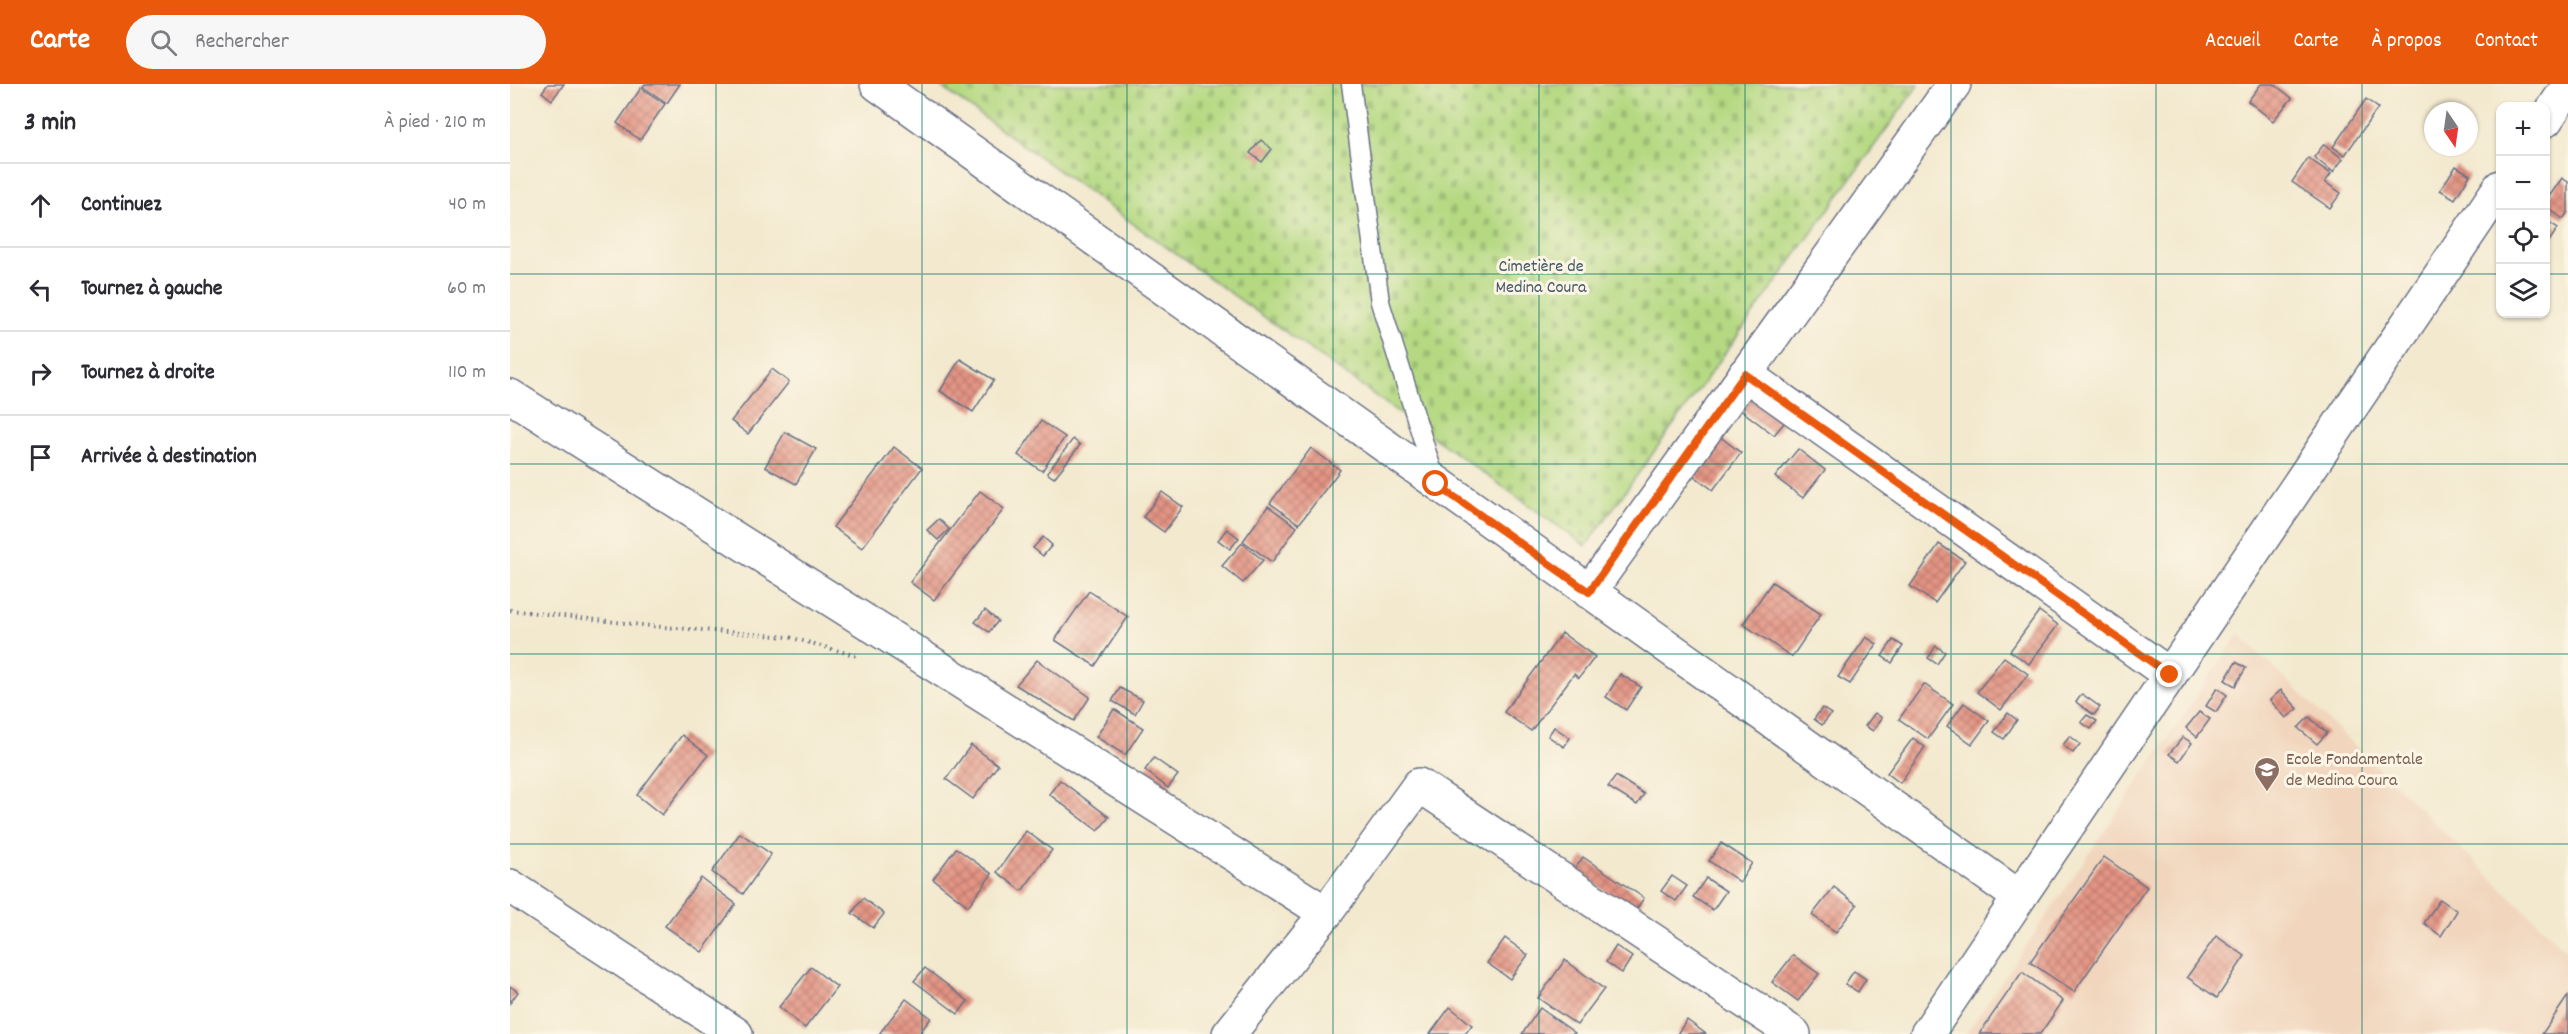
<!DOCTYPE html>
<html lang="fr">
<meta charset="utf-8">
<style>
body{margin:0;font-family:Dekko,sans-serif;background:#f7f7f7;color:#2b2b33}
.controls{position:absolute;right:18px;top:18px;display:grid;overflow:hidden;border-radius:12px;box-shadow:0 2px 4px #0004}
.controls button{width:54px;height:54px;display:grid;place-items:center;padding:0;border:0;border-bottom:2px solid #e1e1e2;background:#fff;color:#2b2b33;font:30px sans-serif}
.compass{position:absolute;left:1914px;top:18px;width:54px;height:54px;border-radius:50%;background:#fff;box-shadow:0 2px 4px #0004;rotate:167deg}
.stop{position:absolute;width:18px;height:18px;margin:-14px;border:4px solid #ea580c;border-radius:50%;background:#fff}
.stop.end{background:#ea580c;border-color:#fff;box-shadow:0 2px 6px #0008}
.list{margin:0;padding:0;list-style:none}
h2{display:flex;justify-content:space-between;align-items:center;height:78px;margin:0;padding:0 24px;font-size:26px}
h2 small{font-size:20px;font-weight:400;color:#7c7c81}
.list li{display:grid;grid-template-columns:39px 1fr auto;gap:18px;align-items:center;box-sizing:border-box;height:84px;padding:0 24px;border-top:2px solid #e1e1e2}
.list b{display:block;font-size:22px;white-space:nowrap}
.list em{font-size:20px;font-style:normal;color:#7c7c81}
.icon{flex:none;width:33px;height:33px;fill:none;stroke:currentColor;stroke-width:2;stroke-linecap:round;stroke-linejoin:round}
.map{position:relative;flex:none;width:2058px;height:950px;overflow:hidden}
header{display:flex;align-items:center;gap:36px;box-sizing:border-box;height:84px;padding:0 30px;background:#ea580c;color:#fff}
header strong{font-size:28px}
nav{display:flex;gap:33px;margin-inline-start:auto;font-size:21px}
.search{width:420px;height:54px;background:#f7f7f7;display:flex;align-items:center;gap:15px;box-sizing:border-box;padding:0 21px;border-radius:33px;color:#7c7c81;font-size:22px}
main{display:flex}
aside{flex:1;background:#fff}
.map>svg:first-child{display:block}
.built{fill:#f1d5bd}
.cemetery{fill:url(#cemetery-stones);stroke:#688470;stroke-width:1.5}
.building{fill:url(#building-cross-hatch)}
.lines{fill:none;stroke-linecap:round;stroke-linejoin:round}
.lane-casing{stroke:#677086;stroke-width:21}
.street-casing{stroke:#677086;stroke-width:36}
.path{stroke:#677086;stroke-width:4;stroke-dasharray:1.5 4.5;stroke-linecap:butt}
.lane{stroke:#fff;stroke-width:18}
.street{stroke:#fff;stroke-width:33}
.route{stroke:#ea580c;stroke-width:8}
.grid{fill:none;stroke:#0f766e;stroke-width:1.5;stroke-opacity:0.55}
.labels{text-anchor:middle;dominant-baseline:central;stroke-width:6;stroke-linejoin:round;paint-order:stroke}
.park-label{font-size:18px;fill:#425a67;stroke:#fcf5e5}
.education-label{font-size:18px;fill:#785e54;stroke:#fcf5e5;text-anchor:start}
</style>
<header>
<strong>Carte</strong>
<div class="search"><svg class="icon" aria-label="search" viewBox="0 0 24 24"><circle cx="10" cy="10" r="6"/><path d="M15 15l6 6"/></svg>Rechercher</div>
<nav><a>Accueil</a><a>Carte</a><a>À propos</a><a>Contact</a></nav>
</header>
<main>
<aside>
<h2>3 min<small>À pied · 210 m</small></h2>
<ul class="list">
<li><svg class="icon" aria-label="ahead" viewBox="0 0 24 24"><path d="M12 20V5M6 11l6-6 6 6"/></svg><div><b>Continuez</b></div><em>40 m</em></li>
<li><svg class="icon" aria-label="left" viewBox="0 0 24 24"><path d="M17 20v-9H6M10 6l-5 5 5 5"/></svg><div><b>Tournez à gauche</b></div><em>60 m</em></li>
<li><svg class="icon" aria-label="right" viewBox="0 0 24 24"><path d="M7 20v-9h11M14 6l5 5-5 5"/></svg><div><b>Tournez à droite</b></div><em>110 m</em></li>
<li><svg class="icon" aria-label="arrive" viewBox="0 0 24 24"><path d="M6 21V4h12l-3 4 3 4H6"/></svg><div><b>Arrivée à destination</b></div></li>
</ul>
</aside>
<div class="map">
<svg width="2058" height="950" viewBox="0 0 2058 950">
<defs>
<pattern id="cemetery-stones" width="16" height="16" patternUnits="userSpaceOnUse" patternTransform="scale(1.5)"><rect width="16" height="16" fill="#b5d982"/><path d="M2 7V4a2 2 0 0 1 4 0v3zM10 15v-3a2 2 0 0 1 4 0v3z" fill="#9bbb73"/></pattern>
<pattern id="building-cross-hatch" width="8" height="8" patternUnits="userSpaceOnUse" patternTransform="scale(1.5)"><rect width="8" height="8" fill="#e49483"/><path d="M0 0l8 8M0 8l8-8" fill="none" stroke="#b8796e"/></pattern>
</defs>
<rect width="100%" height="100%" fill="#fcf5e5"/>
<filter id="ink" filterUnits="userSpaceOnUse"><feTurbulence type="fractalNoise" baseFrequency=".0167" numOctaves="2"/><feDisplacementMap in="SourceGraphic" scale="12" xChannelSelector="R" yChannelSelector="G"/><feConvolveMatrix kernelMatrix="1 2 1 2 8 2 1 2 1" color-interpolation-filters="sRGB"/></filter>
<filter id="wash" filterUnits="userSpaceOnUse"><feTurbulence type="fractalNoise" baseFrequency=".008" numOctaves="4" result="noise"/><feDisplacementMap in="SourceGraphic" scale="24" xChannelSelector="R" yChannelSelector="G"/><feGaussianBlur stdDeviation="1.35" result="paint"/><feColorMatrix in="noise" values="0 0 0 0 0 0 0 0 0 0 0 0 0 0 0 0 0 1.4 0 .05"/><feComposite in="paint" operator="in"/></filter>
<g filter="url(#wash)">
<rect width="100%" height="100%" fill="#f3e9cf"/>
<path class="built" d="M1729 550 2058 868V950H1456Z"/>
<path class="cemetery" d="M427 0H1409L1076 462Z"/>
<g id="blocks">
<g class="building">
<path d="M38 0H54L42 16 32 8Z"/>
<path d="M135 0H170L157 19 133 3Z"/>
<path d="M1751 0H1764L1782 14 1763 37 1738 17Z"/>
<path d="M131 4 155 20 130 56 107 39Z"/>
<path d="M1856 15 1868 24 1835 71 1823 63Z"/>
<path d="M751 56 762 65 752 78 740 69Z"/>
<path d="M1814 60 1833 75 1823 88 1804 73Z"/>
<path d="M1798 74 1821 90 1815 98 1831 109 1820 124 1782 98Z"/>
<path d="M1946 82 1960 91 1945 115 1930 106Z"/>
<path d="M2052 94 2058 98V128L2053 135 2036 122V117Z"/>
<path d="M2036 136 2048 144 2036 162Z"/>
<path d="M450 275 484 296 463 328 430 307Z"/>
<path d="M262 285 279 298 238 350 221 337Z"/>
<path d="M1237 311 1274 339 1264 351 1228 324Z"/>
<path d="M531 337 555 353 532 387 508 371Z"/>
<path d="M275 348 306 365 286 400 255 383Z"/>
<path d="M1208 351 1231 369 1203 406 1179 388Z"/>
<path d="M563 355 570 361 544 394 537 389Z"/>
<path d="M384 363 412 384 352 464 323 443Z"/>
<path d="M801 364 830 386 789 440 760 419Z"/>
<path d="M1288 365 1315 386 1293 414 1265 393Z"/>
<path d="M470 407 494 425 424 516 400 498Z"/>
<path d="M652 408 673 423 654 448 633 433Z"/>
<path d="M758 422 787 443 762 478 733 457Z"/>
<path d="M429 435 439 445 428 456 417 446Z"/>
<path d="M717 445 729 454 720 465 708 456Z"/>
<path d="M533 453 542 461 533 472 523 464Z"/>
<path d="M732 459 753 476 733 499 712 482Z"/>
<path d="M1429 460 1455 477 1425 519 1400 502Z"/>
<path d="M1262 498 1311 530 1282 573 1233 540Z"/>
<path d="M579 507 618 533 585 582 545 556Z"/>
<path d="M475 526 488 537 479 548 465 538Z"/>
<path d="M1529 527 1548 541 1519 580 1500 567Z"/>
<path d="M1052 549 1085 573 1069 594 1064 590 1021 647 994 628Z"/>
<path d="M1356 553 1367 560 1340 600 1328 593Z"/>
<path d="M1383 556 1393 562 1382 579 1372 572Z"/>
<path d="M1426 562 1435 568 1427 580 1418 574Z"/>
<path d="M1494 573 1518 590 1491 626 1467 608Z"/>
<path d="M527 576 580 613 564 637 506 601Z"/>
<path d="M1726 578 1736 584 1725 602 1715 596Z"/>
<path d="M1110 590 1131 603 1116 626 1096 613Z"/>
<path d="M1414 600 1443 620 1418 655 1389 635Z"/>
<path d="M610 604 633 616 625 630 602 617Z"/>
<path d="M1707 604 1717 611 1706 628 1696 622Z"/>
<path d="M1771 606 1788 625 1776 634 1760 616Z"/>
<path d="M1572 610 1590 623 1584 631 1566 618Z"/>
<path d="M1454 619 1479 637 1462 660 1437 642Z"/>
<path d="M1312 624 1321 630 1312 641 1304 635Z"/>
<path d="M604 625 633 644 615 671 586 653Z"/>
<path d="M1689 628 1700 635 1687 653 1676 644Z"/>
<path d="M1365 629 1372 634 1363 647 1355 642Z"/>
<path d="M1498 629 1507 636 1494 655 1484 648Z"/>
<path d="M1577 631 1587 637 1581 645 1571 638Z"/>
<path d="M1799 633 1817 649 1807 660 1788 644Z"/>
<path d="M1044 643 1060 654 1054 663 1038 652Z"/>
<path d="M172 651 198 671 152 731 127 711Z"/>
<path d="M1560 652 1570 660 1563 669 1553 661Z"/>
<path d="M1673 653 1682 659 1669 677 1659 670Z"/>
<path d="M1403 654 1415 663 1390 699 1377 689Z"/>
<path d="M461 661 488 681 463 715 436 695Z"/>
<path d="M644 674 668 691 658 704 635 686Z"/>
<path d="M1106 692 1134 710 1127 721 1098 703Z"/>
<path d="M550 696 599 733 588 747 539 710Z"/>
<path d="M516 747 542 766 512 807 487 788Z"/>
<path d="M230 749 261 770 233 810 202 788Z"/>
<path d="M1211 759 1242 779 1230 798 1199 777Z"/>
<path d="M446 764 482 790 458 822 423 795Z"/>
<path d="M1073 773 1134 814 1125 827 1064 786Z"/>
<path d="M1594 773 1637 803 1564 908 1520 878Z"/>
<path d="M1162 792 1177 802 1166 817 1151 807Z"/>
<path d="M191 794 226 820 192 868 155 842Z"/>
<path d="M1196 794 1216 807 1203 826 1183 813Z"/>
<path d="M1324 803 1347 821 1326 848 1302 831Z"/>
<path d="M353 814 374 830 363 844 342 829Z"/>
<path d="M1930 815 1947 827 1931 852 1914 839Z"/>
<path d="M1706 852 1735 872 1707 914 1677 893Z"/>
<path d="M995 854 1018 871 1000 895 977 879Z"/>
<path d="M1106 862 1122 873 1112 889 1096 878Z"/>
<path d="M1283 871 1309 890 1288 917 1262 898Z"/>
<path d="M1055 876 1094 905 1067 941 1028 914Z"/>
<path d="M301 883 327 903 295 944 269 923Z"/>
<path d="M415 884 458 917 448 930 404 897Z"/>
<path d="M1344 887 1356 895 1348 908 1335 900Z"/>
<path d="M1512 888 1553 917 1530 950H1469Z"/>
<path d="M0 902 8 908 0 919Z"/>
<path d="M2058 912V950H2032Z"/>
<path d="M396 915 421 934 409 950H369Z"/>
<path d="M940 923 962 941 955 950H920Z"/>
<path d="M1030 924 1065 949 1064 950H1012Z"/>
<path d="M1177 936 1196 950H1167Z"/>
</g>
</g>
</g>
<g filter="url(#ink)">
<use href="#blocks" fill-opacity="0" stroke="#677086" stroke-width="1.5"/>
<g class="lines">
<defs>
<path id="lane" d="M841 0 870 218 925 395"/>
<g id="street">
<path d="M367 0 1509 813"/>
<path d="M2036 36 2058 3"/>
<path d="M1235 290 1660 591"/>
<path d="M0 312 816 829"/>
<path d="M1079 508 1444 0"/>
<path d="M0 802 226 950"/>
<path d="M719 950 816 829 909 701 1284 950"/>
<path d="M1417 950 1990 103"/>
</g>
</defs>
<use href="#lane" class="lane-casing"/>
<use href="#street" class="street-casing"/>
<path class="path" d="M0 526 141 542 279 553 347 572"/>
<use href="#lane" class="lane"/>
<use href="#street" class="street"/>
</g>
</g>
<g class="lines" filter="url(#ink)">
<path class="route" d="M926 400 1079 508 1235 290 1660 591"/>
</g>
<path class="grid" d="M206 0V950M412 0V950M617 0V950M823 0V950M1029 0V950M1235 0V950M1441 0V950M1646 0V950M1852 0V950M0 190H1990M2036 190H2058M0 380H2058M0 570H2058M0 760H2058"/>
<defs>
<symbol id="school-pin" viewBox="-11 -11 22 30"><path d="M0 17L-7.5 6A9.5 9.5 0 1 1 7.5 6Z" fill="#8d6e63" stroke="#fcf5e5"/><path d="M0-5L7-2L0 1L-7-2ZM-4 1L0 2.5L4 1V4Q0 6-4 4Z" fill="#fff"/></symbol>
</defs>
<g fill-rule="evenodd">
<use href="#school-pin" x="1742" y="671" width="30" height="40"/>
</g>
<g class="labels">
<g class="park-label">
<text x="1031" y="183">Cimetière de<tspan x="1031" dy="21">Medina Coura</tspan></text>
</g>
<g class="education-label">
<text x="1776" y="676">Ecole Fondamentale<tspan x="1776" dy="21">de Medina Coura</tspan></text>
</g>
</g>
</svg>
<div class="controls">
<button>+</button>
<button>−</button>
<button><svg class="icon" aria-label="locate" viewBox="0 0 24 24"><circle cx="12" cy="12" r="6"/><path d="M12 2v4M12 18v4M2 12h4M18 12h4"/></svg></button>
<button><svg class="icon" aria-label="layers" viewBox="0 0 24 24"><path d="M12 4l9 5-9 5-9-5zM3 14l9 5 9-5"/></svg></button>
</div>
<svg class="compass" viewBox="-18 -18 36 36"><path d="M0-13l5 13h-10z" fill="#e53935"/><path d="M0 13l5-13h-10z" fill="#7c7c81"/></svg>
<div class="stop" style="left:926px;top:400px"></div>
<div class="stop end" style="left:1660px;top:591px"></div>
</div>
</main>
